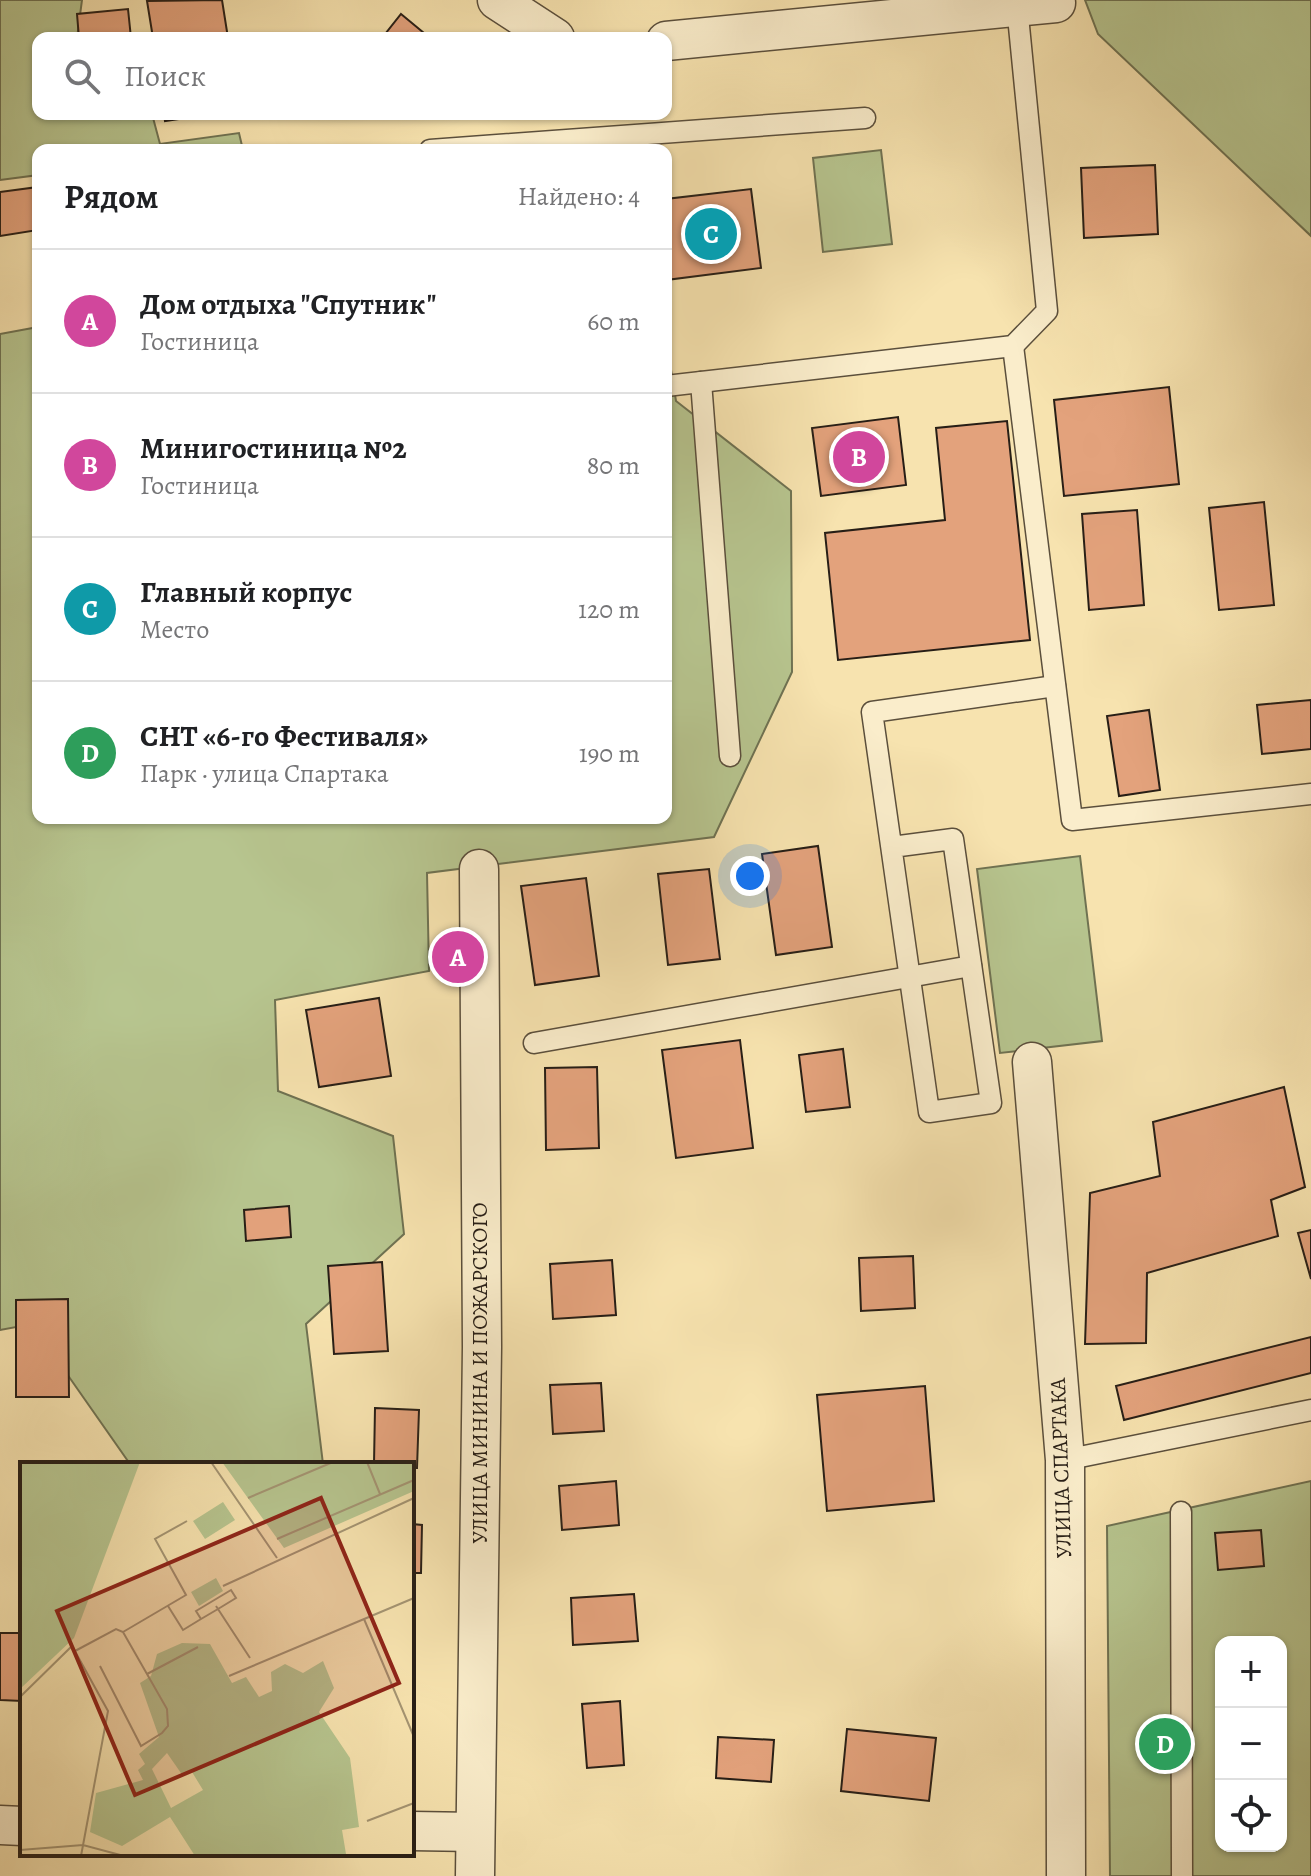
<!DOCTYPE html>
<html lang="ru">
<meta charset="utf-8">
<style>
body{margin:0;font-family:Alegreya,serif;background:#f2f2f2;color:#202124}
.controls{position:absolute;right:24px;bottom:24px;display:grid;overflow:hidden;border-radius:16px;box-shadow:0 2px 6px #0004}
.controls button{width:72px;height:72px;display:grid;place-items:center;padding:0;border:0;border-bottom:2px solid #e0e0e0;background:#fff;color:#202124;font:40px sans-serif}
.you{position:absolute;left:750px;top:876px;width:28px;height:28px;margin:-20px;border:6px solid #fff;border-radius:50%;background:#1a73e8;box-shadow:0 0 0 12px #1a73e833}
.badge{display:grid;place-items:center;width:52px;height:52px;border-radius:50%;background:#1a73e8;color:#fff;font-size:26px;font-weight:700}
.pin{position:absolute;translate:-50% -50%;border:4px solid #fff;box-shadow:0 2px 8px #0006}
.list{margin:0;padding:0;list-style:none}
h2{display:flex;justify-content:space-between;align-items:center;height:104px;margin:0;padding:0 32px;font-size:34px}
h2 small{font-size:26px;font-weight:400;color:#757577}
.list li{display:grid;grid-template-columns:52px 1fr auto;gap:24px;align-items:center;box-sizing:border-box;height:144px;padding:0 32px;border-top:2px solid #e0e0e0}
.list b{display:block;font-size:30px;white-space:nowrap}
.list p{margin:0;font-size:26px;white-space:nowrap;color:#757577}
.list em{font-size:26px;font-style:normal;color:#757577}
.icon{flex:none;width:44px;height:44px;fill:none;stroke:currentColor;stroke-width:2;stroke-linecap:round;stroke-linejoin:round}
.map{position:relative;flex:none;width:1311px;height:1876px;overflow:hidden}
.search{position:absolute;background:#fff;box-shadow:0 2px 6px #0004;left:32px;top:32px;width:640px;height:88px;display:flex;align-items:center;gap:20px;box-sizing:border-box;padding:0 28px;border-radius:16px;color:#757577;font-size:30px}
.panel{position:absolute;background:#fff;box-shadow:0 2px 6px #0004;left:32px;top:144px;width:640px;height:680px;border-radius:16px}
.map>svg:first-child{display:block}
.green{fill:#b7c58f;stroke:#6f7252;stroke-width:2;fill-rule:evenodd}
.building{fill:#e3a27c;stroke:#271e16;stroke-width:2}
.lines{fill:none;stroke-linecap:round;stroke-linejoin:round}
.service-casing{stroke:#5b4f3c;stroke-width:23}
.minor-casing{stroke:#5b4f3c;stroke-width:41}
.service{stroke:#faedcb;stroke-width:20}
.minor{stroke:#faedcb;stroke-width:38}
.labels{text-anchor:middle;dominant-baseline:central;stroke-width:8;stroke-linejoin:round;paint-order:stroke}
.street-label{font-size:22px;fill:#271e16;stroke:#faedcb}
.inset-road{fill:none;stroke:#a49472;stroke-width:2}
.view{fill:#8f2418;fill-opacity:0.15;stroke:#8f2418;stroke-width:4}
.inset-edge{fill:none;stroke:#271e16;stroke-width:4}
</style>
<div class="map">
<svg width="1311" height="1876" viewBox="0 0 1311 1876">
<rect width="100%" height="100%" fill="#f7e3af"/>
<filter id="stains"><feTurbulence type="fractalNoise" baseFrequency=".0025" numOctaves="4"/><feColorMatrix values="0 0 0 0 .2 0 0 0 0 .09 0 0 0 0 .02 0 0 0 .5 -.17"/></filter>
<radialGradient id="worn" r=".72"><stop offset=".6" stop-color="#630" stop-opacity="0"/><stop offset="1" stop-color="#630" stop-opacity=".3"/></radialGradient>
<g class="green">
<path d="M0 0H82L77 38H38V114H152L160 144 239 133 243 150H38V175L0 180Z"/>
<path d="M1085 0H1311V236L1098 34Z"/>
<path d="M881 150 892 244 823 252 813 158Z"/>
<path d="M38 327V818H666V339L676 401 791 491 792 672 714 837 427 873 429 971 275 1000 278 1091 393 1136 404 1234 306 1324 323 1464H130L32 1324 0 1330V334Z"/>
<path d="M1080 856 1102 1041 1000 1053 977 869Z"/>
<path d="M1311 1481V1876H1110L1107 1526ZM1221 1642H1281V1846H1221Z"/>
</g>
<g class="building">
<path d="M222 0 228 38H153L147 1Z"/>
<path d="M128 9 131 38H79L77 14Z"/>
<path d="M401 14 430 38H382Z"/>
<path d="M164 114H212L165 121Z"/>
<path d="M1155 165 1158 234 1084 238 1081 168Z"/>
<path d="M38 187V230L0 236V192Z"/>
<path d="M751 189 761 268 666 280V199Z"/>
<path d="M1169 387 1179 484 1064 496 1054 400Z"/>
<path d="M898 417 906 485 821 496 812 428Z"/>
<path d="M1007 421 1030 640 838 660 825 533 945 520 936 428Z"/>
<path d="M1264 502 1274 605 1219 610 1209 508Z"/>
<path d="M1137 510 1144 605 1089 610 1082 514Z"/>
<path d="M33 531H38V575H35Z"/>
<path d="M1311 700V749L1262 754 1257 705Z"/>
<path d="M1149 710 1160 790 1119 796 1107 716Z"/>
<path d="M818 846 832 947 776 955 762 854Z"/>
<path d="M709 869 720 959 668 965 658 874Z"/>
<path d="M586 878 599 976 535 985 521 886Z"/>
<path d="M379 998 391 1076 319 1087 306 1010Z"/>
<path d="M740 1040 753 1148 676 1158 662 1050Z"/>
<path d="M843 1049 850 1107 806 1112 799 1055Z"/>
<path d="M597 1067 599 1148 546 1150 545 1068Z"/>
<path d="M1284 1087 1305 1187 1271 1200 1278 1236 1147 1273 1146 1343 1085 1344 1090 1193 1160 1176 1153 1122Z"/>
<path d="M289 1206 291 1237 246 1241 244 1210Z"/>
<path d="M1311 1230V1279L1298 1233Z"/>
<path d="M913 1256 915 1308 861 1311 859 1258Z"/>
<path d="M612 1260 616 1315 553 1319 550 1264Z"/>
<path d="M382 1262 388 1351 334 1354 328 1266Z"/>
<path d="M68 1299 69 1397H16V1300Z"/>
<path d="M1311 1337V1373L1124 1420 1116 1386Z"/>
<path d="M601 1383 604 1431 553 1434 550 1385Z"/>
<path d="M925 1386 934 1501 827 1511 817 1395Z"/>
<path d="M375 1408 419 1410 417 1468H412V1464H374Z"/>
<path d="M616 1481 619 1525 562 1530 559 1486Z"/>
<path d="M412 1524 422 1525 421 1573H412Z"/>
<path d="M1261 1530 1264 1566 1218 1570 1215 1533Z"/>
<path d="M634 1594 638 1641 573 1645 571 1598Z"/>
<path d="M0 1633H22V1701L0 1700Z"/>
<path d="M620 1701 624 1765 587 1768 582 1704Z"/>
<path d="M847 1729 936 1738 929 1801 841 1791Z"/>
<path d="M718 1737 774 1740 771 1782 716 1778Z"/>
</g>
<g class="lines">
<defs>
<g id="service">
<path d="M430 150 865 118"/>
<path d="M1013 346 1072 820 1311 794"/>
<path d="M701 382 730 756"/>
<path d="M666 386 1013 346 1047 311 1017 6"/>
<path d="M892 847 953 839 991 1103 929 1112C910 979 891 845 872 712L1055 686"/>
<path d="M534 1043 971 966"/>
<path d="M1065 1460 1311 1410"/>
<path d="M1181 1512 1182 1876"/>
</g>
<g id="minor">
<path d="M497 0 555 38"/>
<path d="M666 41 1056 3 1055 0"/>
<path d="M1032 1062 1065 1460 1066 1876"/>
<path d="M0 1825 22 1826"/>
<path d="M412 1831 475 1832"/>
<path d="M475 1876 482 1347 479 869"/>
</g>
</defs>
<use href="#service" class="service-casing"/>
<use href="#minor" class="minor-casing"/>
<use href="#service" class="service"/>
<use href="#minor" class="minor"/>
</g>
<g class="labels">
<g class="street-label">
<text transform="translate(480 1373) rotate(-90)">УЛИЦА МИНИНА И ПОЖАРСКОГО</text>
<text transform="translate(1061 1468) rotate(-92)">УЛИЦА СПАРТАКА</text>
</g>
</g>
<g transform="translate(20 1462)">
<rect width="394" height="394" fill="#f7e3af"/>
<path d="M0 0H120L54 176 0 227ZM202 0H394V29L264 86ZM203 40 215 58 185 77 173 59ZM196 116 203 129 179 144 171 130ZM162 181 190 182 212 221 226 215 239 235 252 229 251 210 265 202 283 211 303 199 314 226 299 250 330 296 339 365 322 368 326 392 175 394 150 355 102 384 70 370 76 331 123 318 118 308 125 302 119 292 139 275 120 221 131 214 137 192ZM147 291 163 314 172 310 183 328 151 346 132 307Z" fill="#b7c58f" fill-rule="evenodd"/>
<path class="inset-road" d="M191 0 257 96M347 0 360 32M228 36 313 0M257 77 394 18M203 124 394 36M148 144 163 168 181 157 198 147 216 136 211 128 176 149 181 157M196 144 230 196M344 157 394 275M103 170 166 133 135 77 167 59M55 189 96 167 103 170 147 247 148 264 142 271 121 284 80 204M127 212 178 185M209 214 394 136M0 235 52 184 88 249 61 394M347 359 394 341M0 388 63 383 104 394"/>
<path class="view" d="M301 36 379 221 115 333 37 149Z"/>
<rect width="394" height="394" class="inset-edge"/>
</g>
<rect width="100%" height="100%" filter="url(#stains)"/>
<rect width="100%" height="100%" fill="url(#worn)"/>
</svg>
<div class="controls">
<button>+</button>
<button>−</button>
<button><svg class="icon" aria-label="locate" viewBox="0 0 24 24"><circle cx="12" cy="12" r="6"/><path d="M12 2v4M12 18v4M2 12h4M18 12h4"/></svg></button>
</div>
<div class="you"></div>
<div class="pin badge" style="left:458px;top:957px;background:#d1479c">A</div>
<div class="pin badge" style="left:859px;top:457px;background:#d1479c">B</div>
<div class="pin badge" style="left:711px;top:234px;background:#0f9aa8">C</div>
<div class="pin badge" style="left:1165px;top:1744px;background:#2e9e5b">D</div>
<div class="search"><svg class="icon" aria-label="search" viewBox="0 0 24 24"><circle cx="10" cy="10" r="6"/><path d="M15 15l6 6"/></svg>Поиск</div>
<section class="panel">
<h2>Рядом<small>Найдено: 4</small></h2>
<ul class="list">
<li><span class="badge" style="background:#d1479c">A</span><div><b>Дом отдыха &quot;Спутник&quot;</b><p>Гостиница</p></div><em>60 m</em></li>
<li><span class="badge" style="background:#d1479c">B</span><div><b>Минигостиница №2</b><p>Гостиница</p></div><em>80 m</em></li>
<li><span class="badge" style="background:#0f9aa8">C</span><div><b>Главный корпус</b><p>Место</p></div><em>120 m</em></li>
<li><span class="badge" style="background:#2e9e5b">D</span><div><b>СНТ «6-го Фестиваля»</b><p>Парк · улица Спартака</p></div><em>190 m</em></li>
</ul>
</section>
</div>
